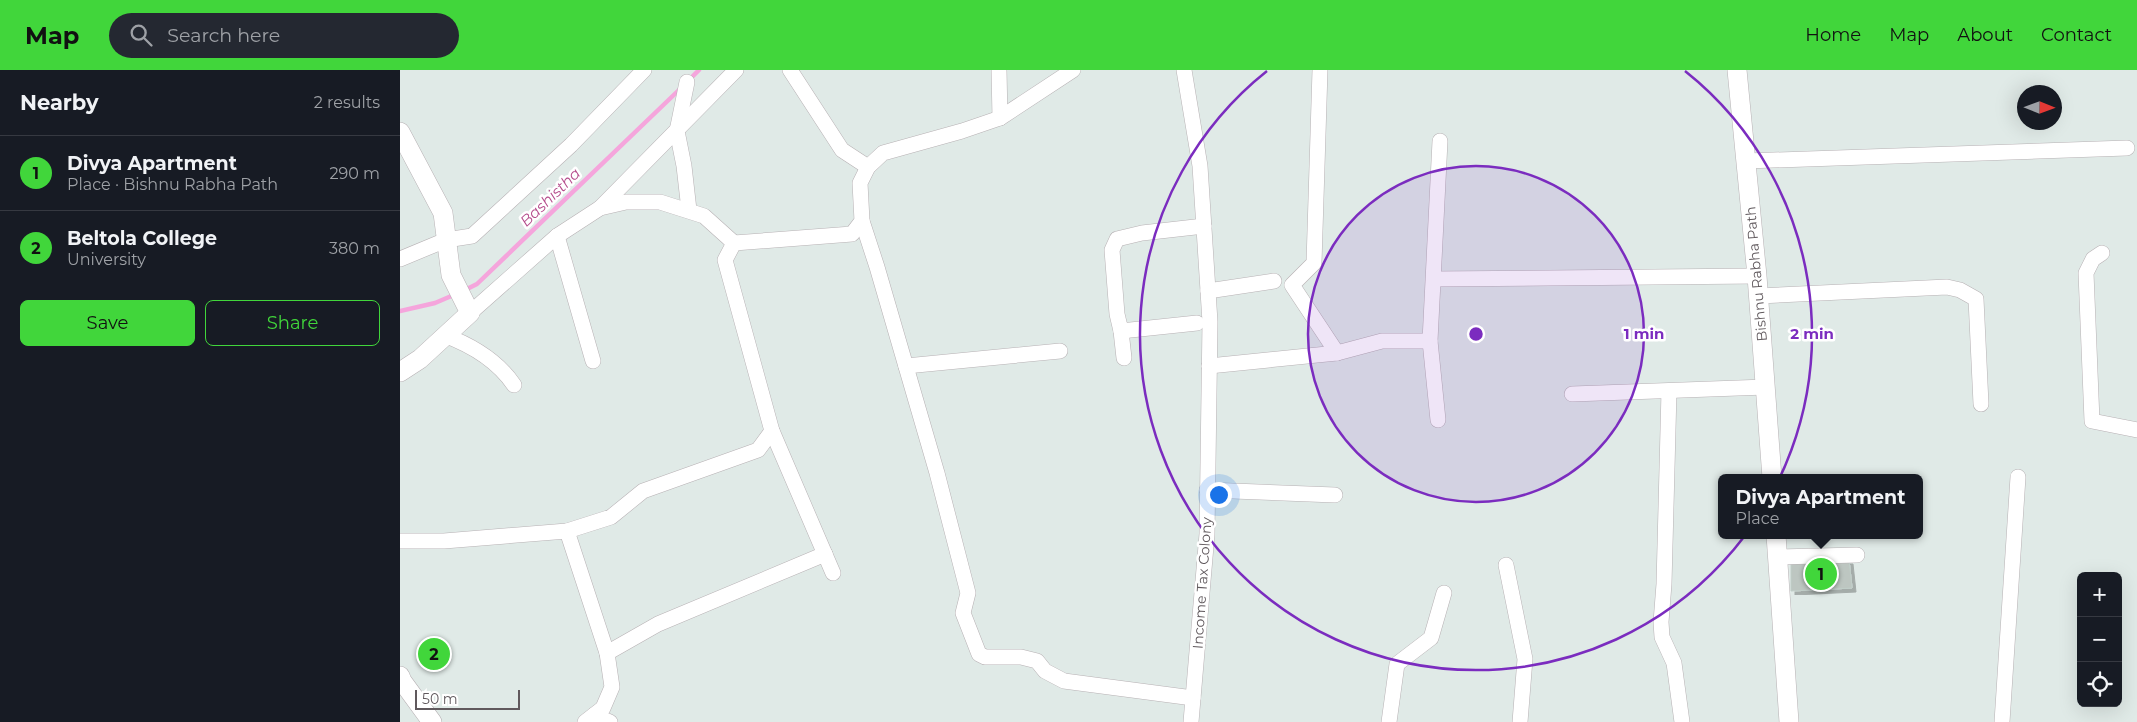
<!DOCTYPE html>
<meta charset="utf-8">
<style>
body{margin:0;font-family:Montserrat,sans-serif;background:#242831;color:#f1f3f6}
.controls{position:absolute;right:15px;bottom:15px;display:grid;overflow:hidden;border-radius:8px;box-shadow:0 5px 20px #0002}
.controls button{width:45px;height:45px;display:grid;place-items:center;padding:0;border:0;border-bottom:1px solid #363941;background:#171b24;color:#f1f3f6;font:25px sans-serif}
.compass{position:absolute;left:1617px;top:15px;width:45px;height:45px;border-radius:50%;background:#171b24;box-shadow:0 5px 20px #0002;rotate:91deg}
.scale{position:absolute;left:15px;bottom:12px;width:105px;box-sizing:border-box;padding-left:5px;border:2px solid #60595d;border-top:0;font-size:14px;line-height:18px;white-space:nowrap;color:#60595d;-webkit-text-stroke:4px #fff;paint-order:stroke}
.you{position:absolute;left:818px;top:424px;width:18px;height:18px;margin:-12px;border:4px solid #fff;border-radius:50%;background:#1a73e8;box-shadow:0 0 0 8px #1a73e833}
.badge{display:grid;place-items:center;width:32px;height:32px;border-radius:50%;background:#41d63b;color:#111;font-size:16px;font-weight:700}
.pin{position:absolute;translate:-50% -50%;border:2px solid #fff;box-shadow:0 1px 5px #0006}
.popup{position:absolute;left:1318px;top:404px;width:205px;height:65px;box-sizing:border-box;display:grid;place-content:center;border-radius:8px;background:#171b24;filter:drop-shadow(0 1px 4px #0005);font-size:16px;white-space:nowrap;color:#9ea1a6}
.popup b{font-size:19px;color:#f1f3f6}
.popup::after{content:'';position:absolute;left:50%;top:100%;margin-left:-10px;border:10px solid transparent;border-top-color:#171b24}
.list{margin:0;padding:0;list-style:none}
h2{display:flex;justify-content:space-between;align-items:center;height:65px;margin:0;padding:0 20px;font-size:21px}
h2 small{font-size:16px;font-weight:400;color:#9ea1a6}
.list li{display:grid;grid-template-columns:32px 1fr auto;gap:15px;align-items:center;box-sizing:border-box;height:75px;padding:0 20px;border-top:1px solid #363941}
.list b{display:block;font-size:19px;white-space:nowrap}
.list p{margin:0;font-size:16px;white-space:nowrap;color:#9ea1a6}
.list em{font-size:16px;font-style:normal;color:#9ea1a6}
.actions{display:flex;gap:10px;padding:15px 20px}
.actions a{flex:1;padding:11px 0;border:1px solid #41d63b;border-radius:8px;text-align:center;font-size:18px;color:#41d63b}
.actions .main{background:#41d63b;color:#111}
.icon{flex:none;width:28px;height:28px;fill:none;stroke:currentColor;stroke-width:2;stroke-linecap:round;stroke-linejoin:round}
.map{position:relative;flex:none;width:1737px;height:652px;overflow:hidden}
header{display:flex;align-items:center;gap:30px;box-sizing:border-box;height:70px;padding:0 25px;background:#41d63b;color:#111}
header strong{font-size:24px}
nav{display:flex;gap:28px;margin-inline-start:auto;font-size:18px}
.search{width:350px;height:45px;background:#242831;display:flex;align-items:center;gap:12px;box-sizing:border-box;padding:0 18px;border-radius:28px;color:#9ea1a6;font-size:19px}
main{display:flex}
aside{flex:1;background:#171b24}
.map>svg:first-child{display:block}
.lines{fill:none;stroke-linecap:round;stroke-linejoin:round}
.stream{stroke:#f5a5dc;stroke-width:4.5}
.building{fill:#bdc6c1;stroke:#c0cec8;filter:url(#shadow)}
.minor-casing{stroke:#b7b1b4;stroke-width:16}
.tertiary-casing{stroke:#b7b1b4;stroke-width:20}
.minor{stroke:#fff;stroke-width:15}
.tertiary{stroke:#fff;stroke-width:19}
.ring{fill:none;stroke:#7b2cbf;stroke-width:2.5}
.labels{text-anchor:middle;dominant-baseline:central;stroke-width:5;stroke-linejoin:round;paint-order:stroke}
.street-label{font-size:14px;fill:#60595d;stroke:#fff}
.water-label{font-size:15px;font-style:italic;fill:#b54c8c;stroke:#fff}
.centre{fill:#7b2cbf;stroke:#fff;stroke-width:2.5}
.ring-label{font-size:15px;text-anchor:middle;font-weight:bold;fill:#7b2cbf;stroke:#fff;stroke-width:5;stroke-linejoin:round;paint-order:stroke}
</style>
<header>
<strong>Map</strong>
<div class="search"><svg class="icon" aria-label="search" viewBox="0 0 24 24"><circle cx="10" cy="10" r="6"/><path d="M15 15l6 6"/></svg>Search here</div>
<nav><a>Home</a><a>Map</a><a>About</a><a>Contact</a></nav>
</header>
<main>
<aside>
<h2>Nearby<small>2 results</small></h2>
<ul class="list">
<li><span class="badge">1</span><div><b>Divya Apartment</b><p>Place · Bishnu Rabha Path</p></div><em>290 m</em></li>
<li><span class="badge">2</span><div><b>Beltola College</b><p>University</p></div><em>380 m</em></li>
</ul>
<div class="actions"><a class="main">Save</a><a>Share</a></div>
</aside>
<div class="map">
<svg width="1737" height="652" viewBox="0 0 1737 652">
<defs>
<filter id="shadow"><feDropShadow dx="4" dy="4" stdDeviation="0" flood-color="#0004"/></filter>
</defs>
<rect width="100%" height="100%" fill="#e0eae7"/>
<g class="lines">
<g class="stream">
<path d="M289 10 299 0"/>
<path d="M63 221 77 214 280 19"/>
<path d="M0 241 35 233 56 224"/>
</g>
</g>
<path class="building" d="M1391 490H1449L1452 518 1391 521Z"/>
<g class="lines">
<defs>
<g id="minor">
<path d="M390 0 442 80 468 97"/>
<path d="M599 0 600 48"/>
<path d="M784 0 800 96 810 252 807 464 791 652"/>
<path d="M920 0 914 193 892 215 937 283"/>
<path d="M287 12 277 61 284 96 289 140"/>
<path d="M1346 91 1727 78"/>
<path d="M200 138 336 0"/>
<path d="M462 151 477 197 537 403 568 523 563 543 579 584 585 587H621L637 591 645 601 664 611 793 628"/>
<path d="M157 166 193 291"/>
<path d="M1702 183 1693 189 1686 203 1692 351 1737 360"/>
<path d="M0 189 46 170 72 166 171 75 244 0"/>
<path d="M1034 209 1357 206"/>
<path d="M808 221 874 211"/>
<path d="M1359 226 1547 217 1560 220 1576 229 1581 334"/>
<path d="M70 243 157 166 200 138 226 132H260L304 146 334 173"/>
<path d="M797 253 721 261 717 244 712 180 717 169 742 163 804 156"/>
<path d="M721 261 724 288"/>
<path d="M44 265C71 275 97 290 114 315"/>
<path d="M1030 271 1038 350"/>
<path d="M506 296 660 281"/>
<path d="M809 296 937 283 982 271H1030L1040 71"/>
<path d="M1269 321 1264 514 1261 552 1262 567 1274 593 1282 652"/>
<path d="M1172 324 1366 317"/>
<path d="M372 361 433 503"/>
<path d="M807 420 935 425"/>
<path d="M167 461 207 583 212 617 203 638 185 652"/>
<path d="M0 471H44L167 461 211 447 243 421 358 380 372 361 325 190 334 173 452 164 462 151 460 113 468 97 483 83 562 61 600 48 673 0"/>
<path d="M1377 487 1457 485"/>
<path d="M1106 495 1125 589 1120 652"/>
<path d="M207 583 258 554 425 484"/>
<path d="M194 645 210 652"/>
<path d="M989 652 997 594 1031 568 1044 523"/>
<path d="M1602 652 1618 407"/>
</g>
<g id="tertiary">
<path d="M1337 0 1357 206 1372 408"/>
<path d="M0 62 43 143 51 205 70 243 20 289 0 302"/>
<path d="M1376 465 1389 652"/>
<path d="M0 606 2 611 32 652"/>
</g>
</defs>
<use href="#minor" class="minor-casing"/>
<use href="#tertiary" class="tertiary-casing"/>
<use href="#minor" class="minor"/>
<use href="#tertiary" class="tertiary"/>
</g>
<circle cx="1076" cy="264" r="168" fill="#7b2cbf" fill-opacity=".12"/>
<g class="ring">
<circle cx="1076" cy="264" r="168"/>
<path d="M1285 1A336 336 0 1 1 867 1"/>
</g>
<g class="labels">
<g class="street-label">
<text transform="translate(1356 204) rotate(-95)">Bishnu Rabha Path</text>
<text transform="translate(802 513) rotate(-86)">Income Tax Colony</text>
</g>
<g class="water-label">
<text transform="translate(150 127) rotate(-44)">Bashistha</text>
</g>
</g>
<circle cx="1076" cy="264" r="8" class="centre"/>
<g class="ring-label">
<text x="1244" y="269">1 min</text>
<text x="1412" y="269">2 min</text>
</g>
</svg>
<div class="controls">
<button>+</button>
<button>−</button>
<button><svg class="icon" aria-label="locate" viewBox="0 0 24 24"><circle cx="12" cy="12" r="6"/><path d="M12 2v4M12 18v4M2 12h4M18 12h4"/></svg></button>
</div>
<svg class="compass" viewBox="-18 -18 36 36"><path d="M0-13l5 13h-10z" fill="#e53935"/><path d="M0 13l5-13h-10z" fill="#9ea1a6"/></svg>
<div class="scale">50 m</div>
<div class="you"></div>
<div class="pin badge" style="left:1421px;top:504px">1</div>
<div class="popup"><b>Divya Apartment</b>Place</div>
<div class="pin badge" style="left:34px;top:584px">2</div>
</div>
</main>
